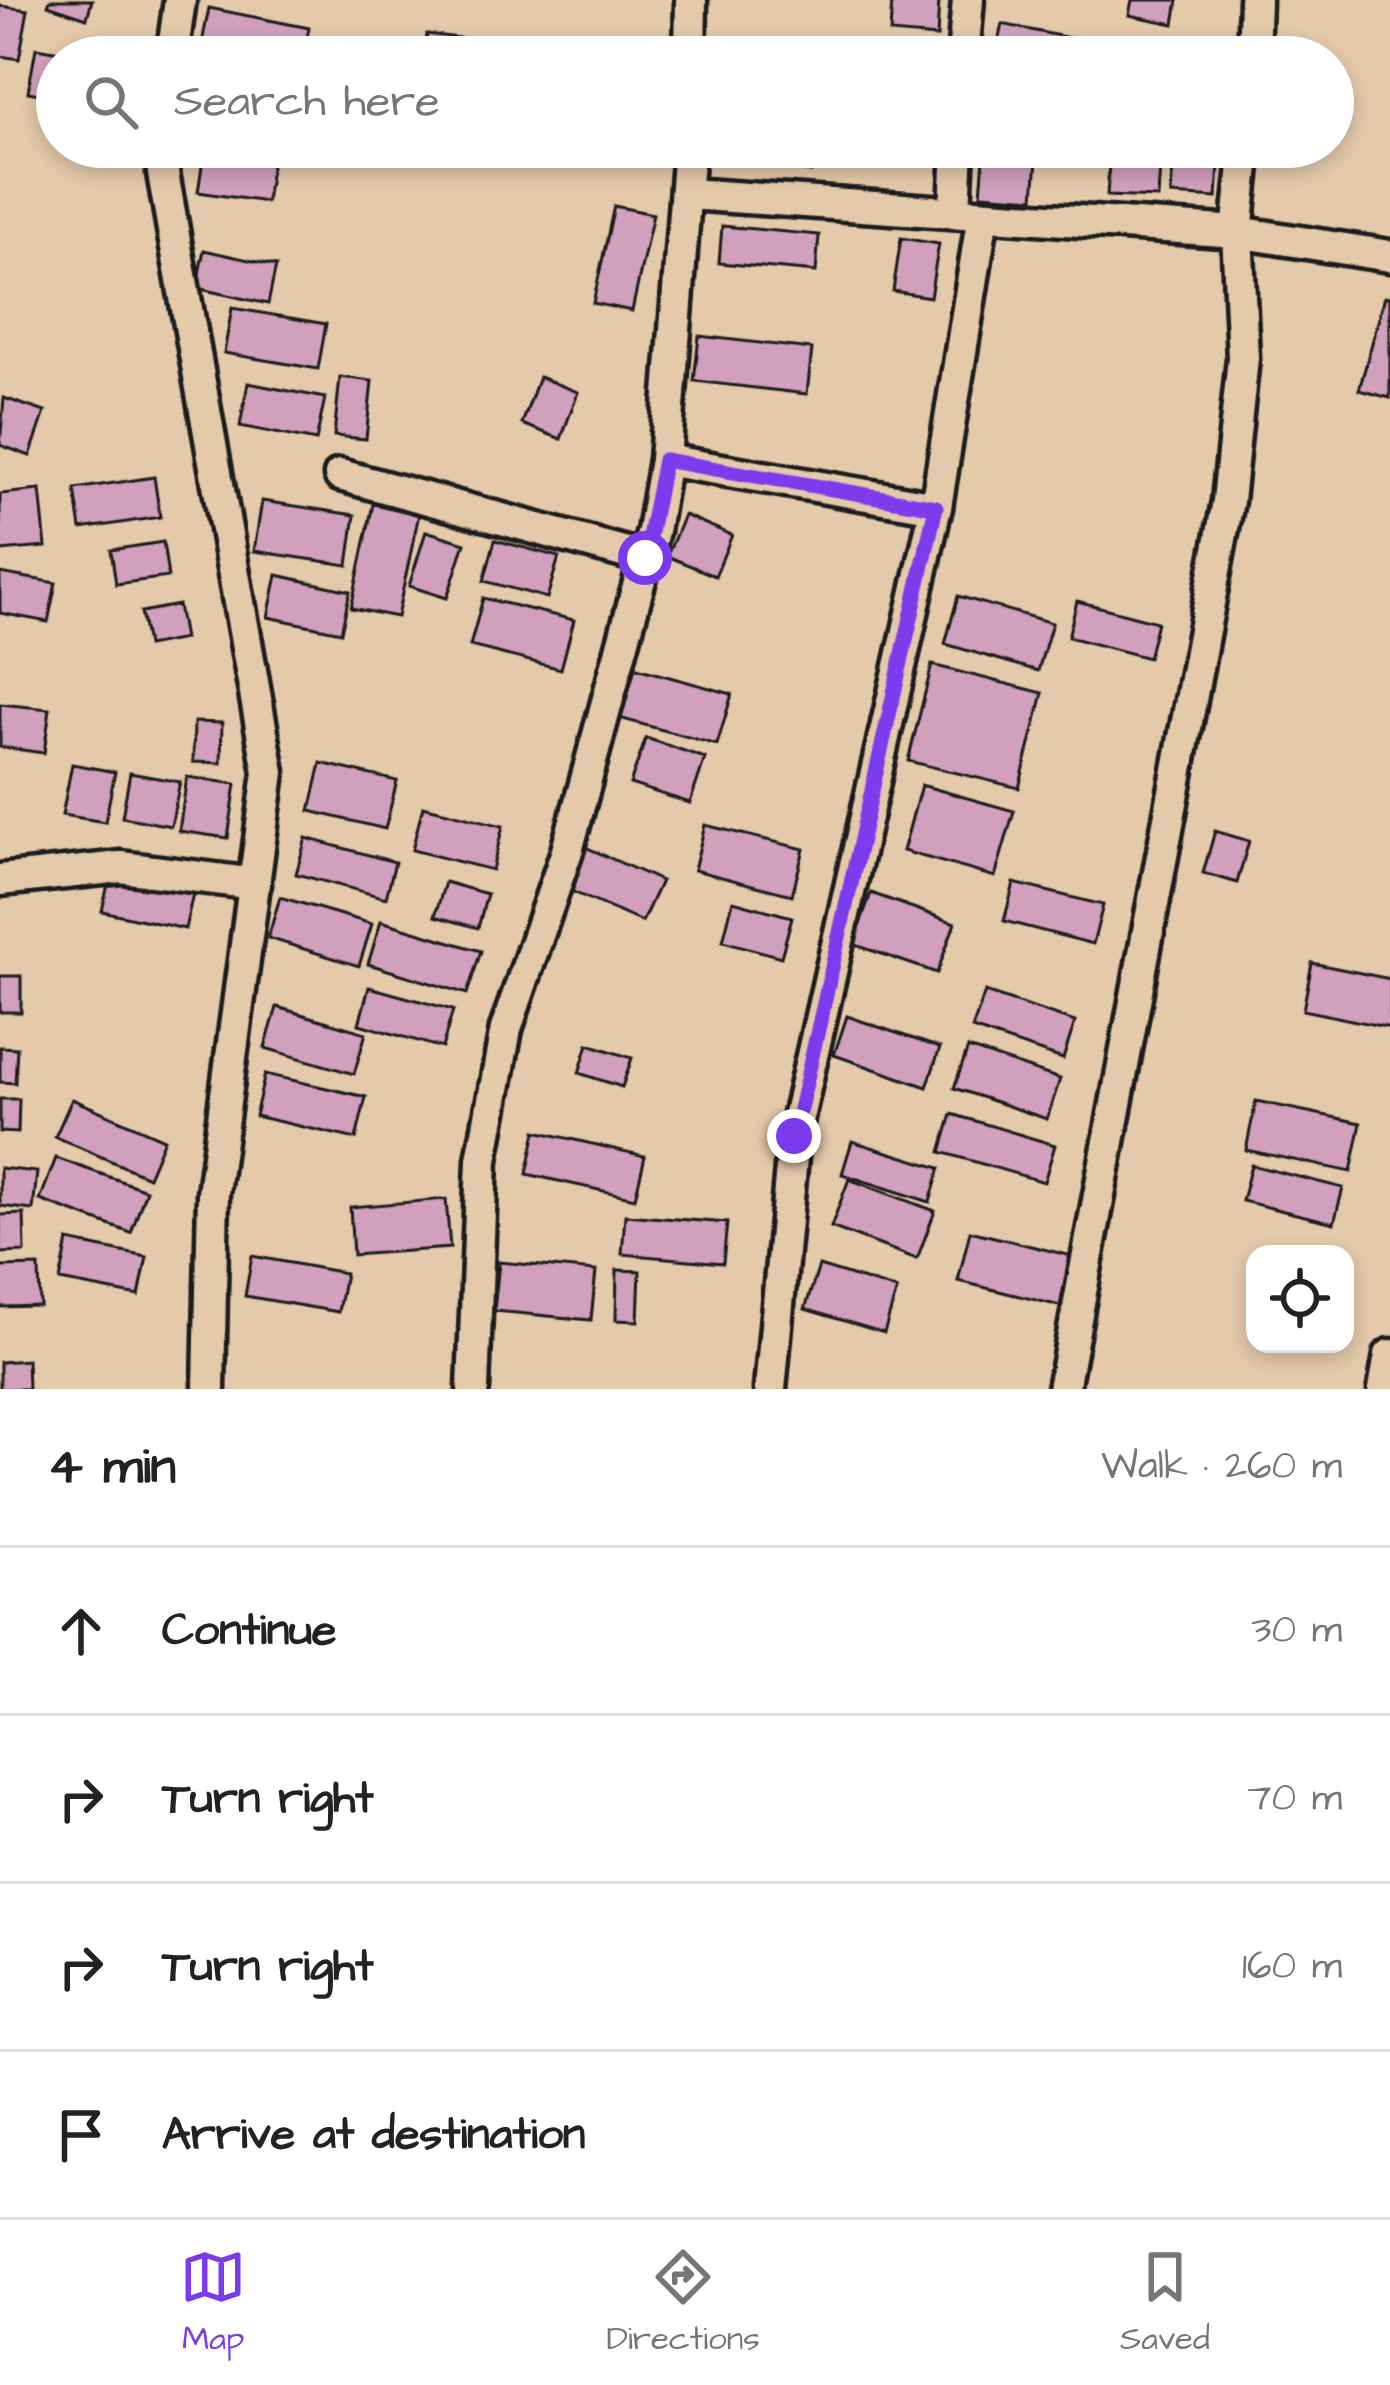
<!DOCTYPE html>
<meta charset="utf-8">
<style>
body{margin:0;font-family:"Architects Daughter",sans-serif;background:#f2f2f2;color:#222}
.controls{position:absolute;right:36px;bottom:36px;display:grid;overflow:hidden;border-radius:24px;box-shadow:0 6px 18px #0003}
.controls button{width:108px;height:108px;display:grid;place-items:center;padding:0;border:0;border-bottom:3px solid #e0e0e0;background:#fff;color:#222;font:60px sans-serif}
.stop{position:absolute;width:36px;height:36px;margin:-27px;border:9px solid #7c3aed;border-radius:50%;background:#fff}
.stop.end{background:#7c3aed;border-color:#fff;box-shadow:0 3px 12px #0008}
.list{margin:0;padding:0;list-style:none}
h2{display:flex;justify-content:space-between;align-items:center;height:156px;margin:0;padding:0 48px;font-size:51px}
h2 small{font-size:39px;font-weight:400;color:#767676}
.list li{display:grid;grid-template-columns:78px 1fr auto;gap:36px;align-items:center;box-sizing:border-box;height:168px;padding:0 48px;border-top:3px solid #e0e0e0}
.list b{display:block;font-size:45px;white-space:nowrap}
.list em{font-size:39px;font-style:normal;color:#767676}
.icon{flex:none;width:66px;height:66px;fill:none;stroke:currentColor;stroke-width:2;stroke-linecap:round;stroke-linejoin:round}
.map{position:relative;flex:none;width:1390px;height:1389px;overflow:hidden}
.search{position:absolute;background:#fff;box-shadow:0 6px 18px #0003;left:36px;right:36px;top:36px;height:132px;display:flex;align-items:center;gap:30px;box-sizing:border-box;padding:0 42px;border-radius:66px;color:#767676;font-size:45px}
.sheet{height:828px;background:#fff}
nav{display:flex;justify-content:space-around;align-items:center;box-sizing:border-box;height:168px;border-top:3px solid #e0e0e0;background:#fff;font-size:33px;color:#767676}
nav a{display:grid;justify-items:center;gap:6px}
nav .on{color:#7c3aed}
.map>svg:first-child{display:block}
.building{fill:#d1a0bd;stroke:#1c1c1c;stroke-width:3}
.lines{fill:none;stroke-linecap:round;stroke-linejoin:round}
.minor-casing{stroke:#1c1c1c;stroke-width:39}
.minor{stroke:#e4c9ab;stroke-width:30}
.route{stroke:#7c3aed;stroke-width:15}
</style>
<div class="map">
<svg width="1390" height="1389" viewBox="0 0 1390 1389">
<rect width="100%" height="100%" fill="#e4c9ab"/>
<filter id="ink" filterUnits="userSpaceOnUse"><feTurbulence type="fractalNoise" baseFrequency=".00833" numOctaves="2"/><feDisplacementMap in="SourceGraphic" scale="24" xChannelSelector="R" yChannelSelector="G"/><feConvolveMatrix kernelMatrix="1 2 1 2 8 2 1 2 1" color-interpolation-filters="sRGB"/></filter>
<g filter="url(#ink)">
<g class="building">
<path d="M50 0H92L87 18 48 5Z"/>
<path d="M892 0H939L937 37 890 33Z"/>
<path d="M1132 0H1178L1174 24 1129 15Z"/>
<path d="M0 6 28 10 19 59 0 56Z"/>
<path d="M209 8 309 28 303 57 200 53Z"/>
<path d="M1002 24 1098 44 1095 57H995Z"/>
<path d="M427 34 467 39 465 57H424Z"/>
<path d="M533 46 640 51V57H533Z"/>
<path d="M36 48 91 57H57V97L28 92Z"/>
<path d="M205 147H274L266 202 198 192Z"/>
<path d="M718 147H816L811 172 716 158Z"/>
<path d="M985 147H1038L1034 198 981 194Z"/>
<path d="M1110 147H1161L1158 198 1107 196Z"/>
<path d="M1174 147H1220L1217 198 1171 195Z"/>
<path d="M614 206 653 214 632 311 593 303Z"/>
<path d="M722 226 819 235 816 272 719 263Z"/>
<path d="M901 238 939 244 930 297 893 291Z"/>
<path d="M204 250 276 266 268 304 196 288Z"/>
<path d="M1385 296 1390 297V398L1359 390Z"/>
<path d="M232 308 326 324 318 369 224 353Z"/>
<path d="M699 336 812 349 807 394 694 381Z"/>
<path d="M340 377 372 381 366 439 334 436Z"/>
<path d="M539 377 578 392 561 439 522 424Z"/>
<path d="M248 383 325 398 316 441 240 426Z"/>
<path d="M4 398 45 412 30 456 0 445Z"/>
<path d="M154 477 160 517 81 529 75 489Z"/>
<path d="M40 490 46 547 0 551V494Z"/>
<path d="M262 501 355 515 348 565 254 551Z"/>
<path d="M373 504 419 514 397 617 351 608Z"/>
<path d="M684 515 732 535 715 576 667 556Z"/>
<path d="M426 531 465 543 447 598 409 586Z"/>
<path d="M495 540 559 557 547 598 484 581Z"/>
<path d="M163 542 168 577 116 584 111 550Z"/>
<path d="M0 573 56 583 48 622 0 613Z"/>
<path d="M277 575 350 591 341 632 268 617Z"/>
<path d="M958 596 1052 623 1038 671 945 644Z"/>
<path d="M483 598 574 620 561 669 470 646Z"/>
<path d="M1077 601 1157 622 1148 658 1068 637Z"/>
<path d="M178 605 184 639 147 646 141 612Z"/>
<path d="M932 665 1043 693 1019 788 908 761Z"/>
<path d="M633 667 732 694 717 745 619 718Z"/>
<path d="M0 704 50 709 44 753 0 747Z"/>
<path d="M194 722 222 723 221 763 193 762Z"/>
<path d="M646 738 705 758 690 803 630 784Z"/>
<path d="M321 763 397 781 385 829 310 811Z"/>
<path d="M72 764 115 772 105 822 62 815Z"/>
<path d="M130 773 180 782 171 826 122 817Z"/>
<path d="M187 777 236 784 228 838 179 831Z"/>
<path d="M921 785 1014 811 995 877 903 851Z"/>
<path d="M423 806 503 826 492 870 412 850Z"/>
<path d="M705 825 804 849 792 895 694 870Z"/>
<path d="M1215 831 1249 841 1237 883 1203 873Z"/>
<path d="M306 838 395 862 386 898 296 874Z"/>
<path d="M581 845 661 881 642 922 562 887Z"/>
<path d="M111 871 194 889 185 929 102 911Z"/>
<path d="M445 882 487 894 478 928 435 916Z"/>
<path d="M1014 883 1103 905 1093 944 1004 921Z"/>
<path d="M871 893 955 923 937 973 853 944Z"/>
<path d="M280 897 372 924 359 966 268 938Z"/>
<path d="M733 901 792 917 781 957 723 941Z"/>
<path d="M381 921 481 951 467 994 368 964Z"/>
<path d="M1312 963 1390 979V1028L1303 1010Z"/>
<rect x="0" y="976" width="21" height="36"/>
<path d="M369 987 453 1010 442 1048 359 1024Z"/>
<path d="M985 992 1075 1022 1063 1059 972 1029Z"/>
<path d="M277 1007 366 1033 354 1074 265 1048Z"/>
<path d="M847 1016 940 1048 927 1087 834 1055Z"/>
<path d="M588 1044 632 1058 622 1087 579 1073Z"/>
<path d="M0 1047 17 1048 15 1083 0 1082Z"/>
<path d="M968 1048 1060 1079 1047 1119 954 1088Z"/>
<path d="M265 1074 366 1097 356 1139 255 1116Z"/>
<path d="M0 1099H19L18 1133 0 1132Z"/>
<path d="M72 1099 164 1139 148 1177 55 1137Z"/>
<path d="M1256 1101 1361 1123 1351 1172 1246 1150Z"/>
<path d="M952 1114 1055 1145 1044 1182 941 1152Z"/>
<path d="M536 1131 645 1156 635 1198 527 1174Z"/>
<path d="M852 1141 940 1168 930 1202 842 1174Z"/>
<path d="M56 1158 146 1190 131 1233 40 1200Z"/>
<path d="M1251 1165 1343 1188 1334 1223 1242 1201Z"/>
<path d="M0 1168 37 1172 33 1210 0 1206Z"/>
<path d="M849 1179 935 1211 917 1259 831 1227Z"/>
<path d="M446 1199 450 1248 353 1255 350 1207Z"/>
<path d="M24 1214 25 1252 0 1253V1215Z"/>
<path d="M625 1215 727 1223 723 1263 622 1254Z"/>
<path d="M970 1231 1072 1256 1060 1306 958 1281Z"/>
<path d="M68 1241 147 1257 139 1296 60 1281Z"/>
<path d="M252 1256 345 1273 338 1312 245 1296Z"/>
<path d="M499 1262 596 1271 591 1320 494 1311Z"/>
<path d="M39 1266 40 1306 0 1307V1267Z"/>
<path d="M819 1266 897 1290 884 1333 805 1309Z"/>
<path d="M617 1270 640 1271 638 1321 616 1320Z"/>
<path d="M27 1360 28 1389H0V1362Z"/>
</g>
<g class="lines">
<defs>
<g id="minor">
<path d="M172 57 180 0"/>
<path d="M690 57 691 0"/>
<path d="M963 57 968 0"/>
<path d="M1253 57 1255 0"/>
<path d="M165 147 163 173 269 772 213 1193 209 1389"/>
<path d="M688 194 1237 232 1390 256"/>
<path d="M955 210 958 147"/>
<path d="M665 460 936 507"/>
<path d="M340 475 645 558"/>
<path d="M0 880 121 867 255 884"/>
<path d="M473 1389 482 1160 506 1029 567 851 653 531 665 460 689 147"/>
<path d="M770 1389 794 1136 936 507 983 215"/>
<path d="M1063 1389 1228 501 1243 358 1237 232 1246 147"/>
<path d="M1384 1389 1390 1355"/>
</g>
</defs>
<use href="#minor" class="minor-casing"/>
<use href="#minor" class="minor"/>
</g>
</g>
<g class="lines" filter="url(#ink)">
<path class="route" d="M645 558 664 460 936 507 794 1136"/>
</g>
</svg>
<div class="controls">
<button><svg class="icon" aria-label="locate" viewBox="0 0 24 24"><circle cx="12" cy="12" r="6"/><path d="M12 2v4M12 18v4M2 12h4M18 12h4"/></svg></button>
</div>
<div class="stop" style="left:645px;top:558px"></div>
<div class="stop end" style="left:794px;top:1136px"></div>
<div class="search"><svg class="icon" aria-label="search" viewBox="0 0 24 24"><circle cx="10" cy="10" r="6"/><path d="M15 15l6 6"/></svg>Search here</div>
</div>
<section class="sheet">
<h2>4 min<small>Walk · 260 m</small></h2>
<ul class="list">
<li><svg class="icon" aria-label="ahead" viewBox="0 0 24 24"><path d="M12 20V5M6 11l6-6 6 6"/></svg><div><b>Continue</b></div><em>30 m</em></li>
<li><svg class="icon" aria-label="right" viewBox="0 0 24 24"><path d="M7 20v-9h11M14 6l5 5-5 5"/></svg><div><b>Turn right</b></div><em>70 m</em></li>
<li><svg class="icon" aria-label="right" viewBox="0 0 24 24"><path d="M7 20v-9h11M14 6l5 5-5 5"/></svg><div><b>Turn right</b></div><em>160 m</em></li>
<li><svg class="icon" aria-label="arrive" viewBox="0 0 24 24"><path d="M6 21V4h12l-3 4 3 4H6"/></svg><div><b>Arrive at destination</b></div></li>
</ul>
</section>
<nav>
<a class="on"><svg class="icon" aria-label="map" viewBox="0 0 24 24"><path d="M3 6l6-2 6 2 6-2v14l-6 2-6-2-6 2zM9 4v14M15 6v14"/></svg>Map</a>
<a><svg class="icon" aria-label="directions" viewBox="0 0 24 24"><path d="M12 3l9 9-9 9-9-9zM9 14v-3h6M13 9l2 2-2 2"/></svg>Directions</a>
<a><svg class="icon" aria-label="saved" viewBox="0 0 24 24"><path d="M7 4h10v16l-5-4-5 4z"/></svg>Saved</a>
</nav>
